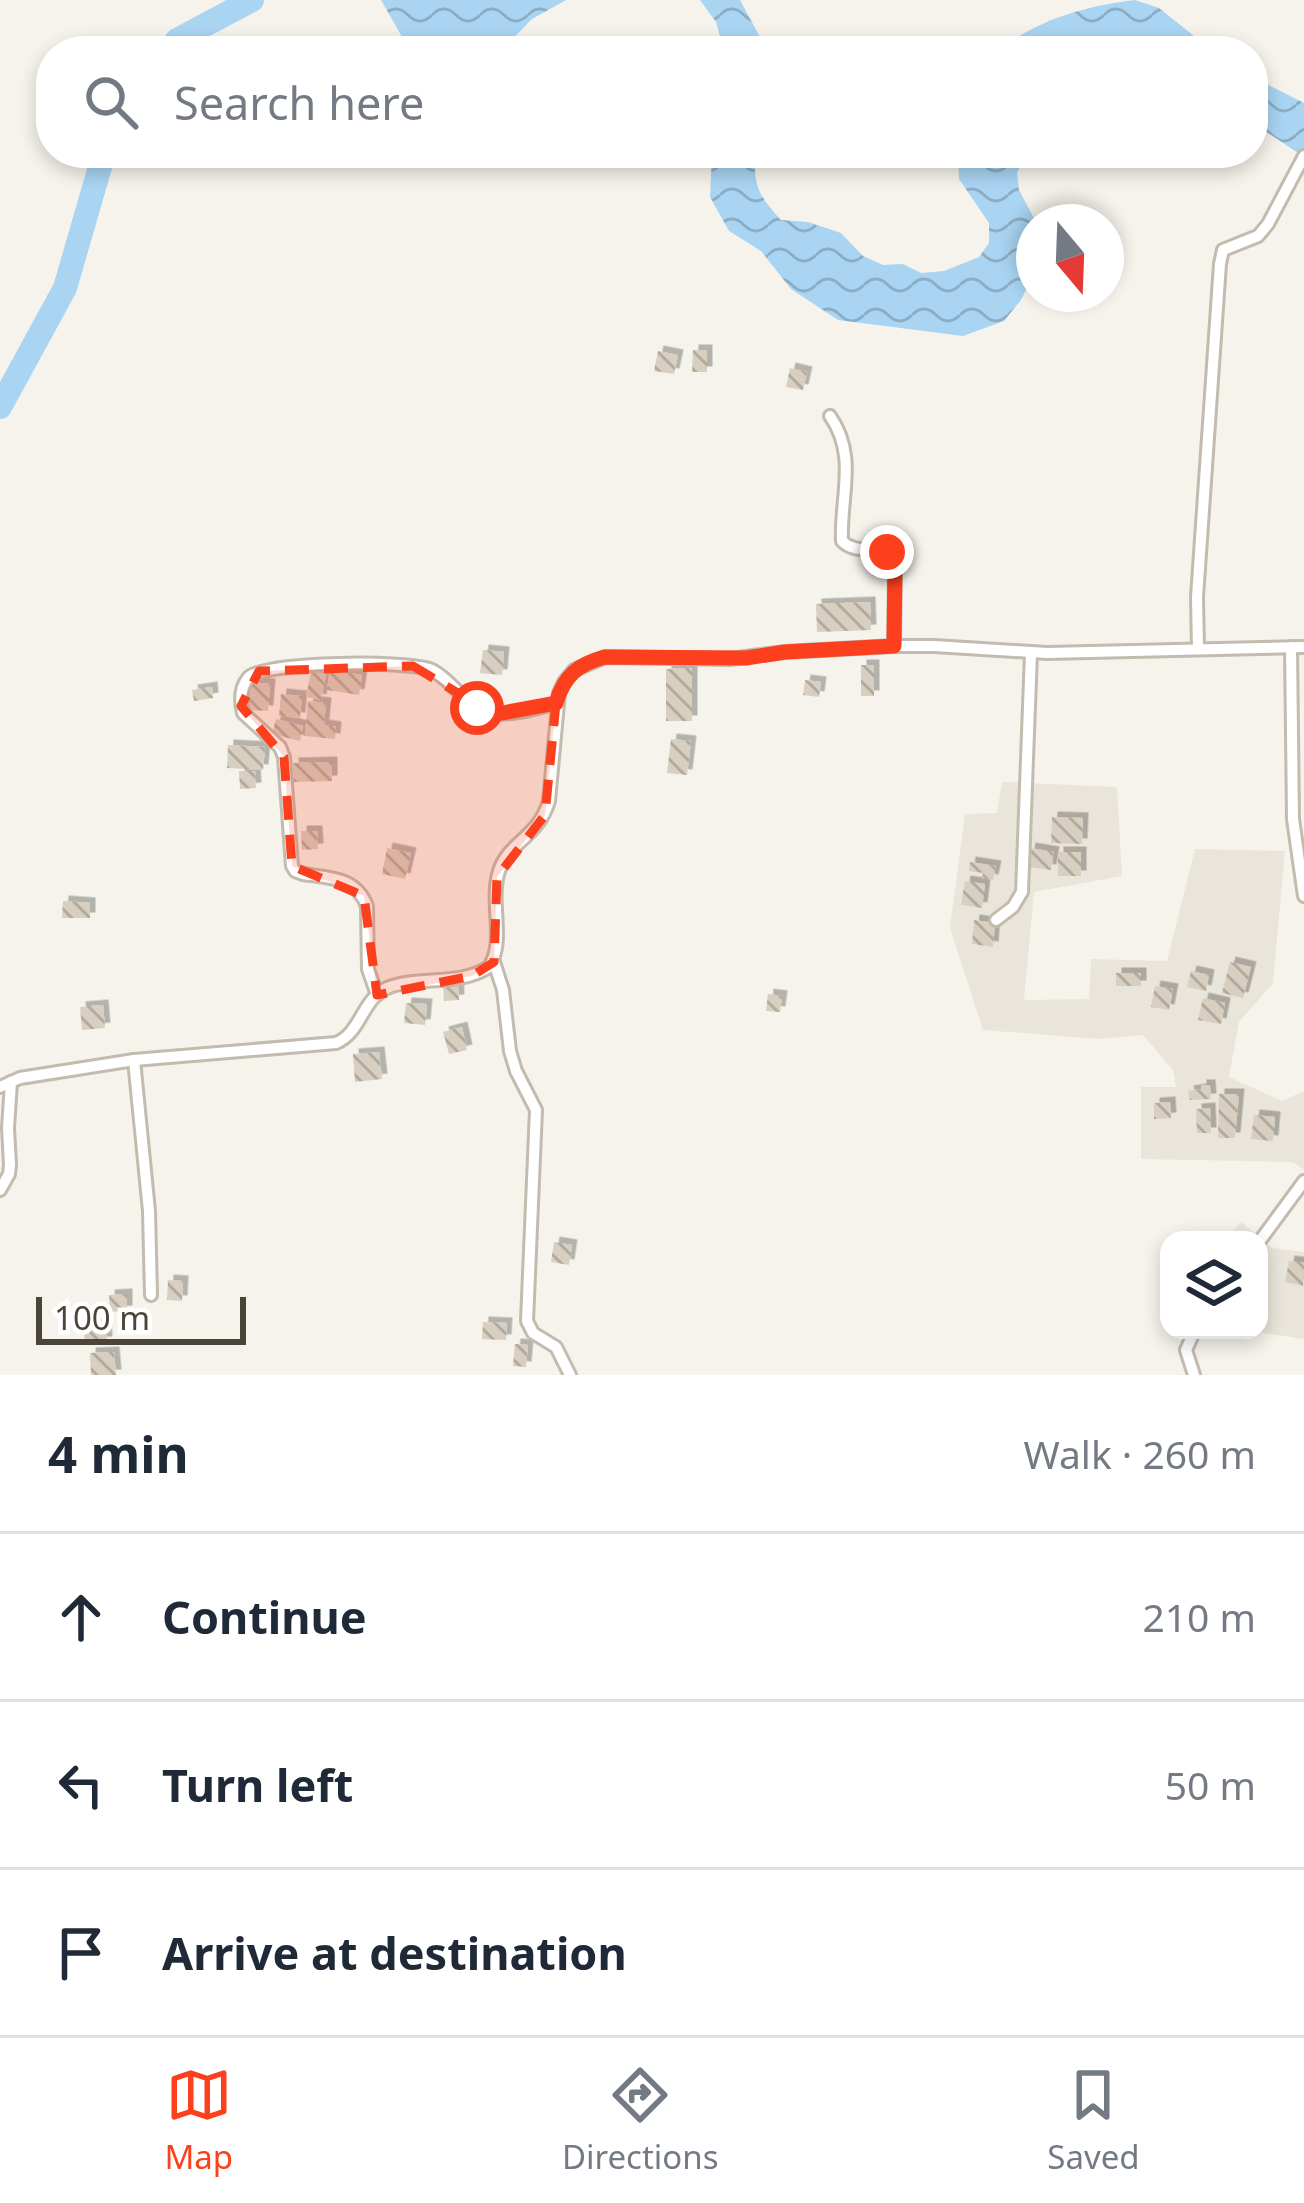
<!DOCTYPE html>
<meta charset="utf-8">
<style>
body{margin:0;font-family:"Noto Sans",sans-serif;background:#f6f6f7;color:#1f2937}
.controls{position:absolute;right:36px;bottom:36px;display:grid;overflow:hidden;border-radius:24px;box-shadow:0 6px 18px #0003}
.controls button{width:108px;height:108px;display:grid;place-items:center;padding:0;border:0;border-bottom:3px solid #e0e1e3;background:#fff;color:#1f2937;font:60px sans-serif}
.compass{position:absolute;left:1016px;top:204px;width:108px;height:108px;border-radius:50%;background:#fff;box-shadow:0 6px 18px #0003;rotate:161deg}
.scale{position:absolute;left:36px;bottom:30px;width:210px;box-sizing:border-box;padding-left:12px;border:6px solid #4b4439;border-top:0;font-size:33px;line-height:42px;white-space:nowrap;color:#4b4439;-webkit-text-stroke:9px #fff;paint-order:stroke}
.stop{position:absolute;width:36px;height:36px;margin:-27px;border:9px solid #fc3f1d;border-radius:50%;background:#fff}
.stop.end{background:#fc3f1d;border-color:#fff;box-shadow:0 3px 12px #0008}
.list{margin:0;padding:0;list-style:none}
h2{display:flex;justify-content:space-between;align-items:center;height:156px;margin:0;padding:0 48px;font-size:51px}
h2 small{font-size:39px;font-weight:400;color:#747a83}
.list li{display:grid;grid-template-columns:78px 1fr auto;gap:36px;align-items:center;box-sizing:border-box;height:168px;padding:0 48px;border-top:3px solid #e0e1e3}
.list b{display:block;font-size:45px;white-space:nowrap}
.list em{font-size:39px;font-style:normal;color:#747a83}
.icon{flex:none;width:66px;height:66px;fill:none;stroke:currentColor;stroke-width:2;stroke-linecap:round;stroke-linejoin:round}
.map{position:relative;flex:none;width:1304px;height:1375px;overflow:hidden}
.search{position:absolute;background:#fff;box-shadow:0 6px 18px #0003;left:36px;right:36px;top:36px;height:132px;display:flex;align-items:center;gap:30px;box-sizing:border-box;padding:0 42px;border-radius:48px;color:#747a83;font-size:45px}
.sheet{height:660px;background:#fff}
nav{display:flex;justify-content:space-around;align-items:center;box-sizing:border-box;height:168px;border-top:3px solid #e0e1e3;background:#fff;font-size:33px;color:#747a83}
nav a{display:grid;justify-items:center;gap:6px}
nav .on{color:#fc3f1d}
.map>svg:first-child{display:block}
.residential{fill:#eae5da}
.water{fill:url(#water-waves)}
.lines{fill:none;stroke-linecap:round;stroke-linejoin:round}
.river{stroke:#a9d4f2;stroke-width:24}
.building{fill:url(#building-back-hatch);filter:url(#shadow)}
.minor-casing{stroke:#c2bbae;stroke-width:16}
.minor{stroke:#fff;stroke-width:10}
.route{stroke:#fc3f1d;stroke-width:15}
.marked{fill:#fc3f1d;fill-opacity:0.2;stroke:#fc3f1d;stroke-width:9;stroke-dasharray:24 15;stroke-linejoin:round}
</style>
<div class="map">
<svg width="1304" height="1375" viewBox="0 0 1304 1375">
<defs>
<pattern id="water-waves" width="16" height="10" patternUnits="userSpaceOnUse" patternTransform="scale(3)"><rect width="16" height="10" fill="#a9d4f2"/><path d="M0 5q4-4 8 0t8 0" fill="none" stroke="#8caec5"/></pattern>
<pattern id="building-back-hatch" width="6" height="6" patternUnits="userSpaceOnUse" patternTransform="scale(3)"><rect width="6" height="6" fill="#d8cfc1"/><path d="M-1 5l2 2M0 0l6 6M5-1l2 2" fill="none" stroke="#b1aa9e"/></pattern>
<filter id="shadow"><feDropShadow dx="5.5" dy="-5.5" stdDeviation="0" flood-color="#0004"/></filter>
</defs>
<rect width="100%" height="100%" fill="#f6f3ec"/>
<g class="residential">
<path d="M1002 782 1117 787 1122 876 1034 892 1024 1000 1089 999 1091 959 1167 961 1195 849 1285 851 1273 983 1239 1022 1229 1077 1282 1101 1304 1091V1170L1293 1162 1141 1159V1087H1176L1173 1070 1143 1035 1099 1039 983 1030 950 928 965 814 997 813Z"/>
<path d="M1241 1222 1272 1248 1304 1252V1339L1242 1330H1259V1240H1225Z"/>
</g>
<g class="water">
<path d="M381 0H566L532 19 501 51H410Z"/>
<path d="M700 0H740L760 37 762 51H724L716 22Z"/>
<path d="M1135 0 1159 8 1213 51H997C1037 20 1085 6 1135 0Z"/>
<path d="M1253 77 1304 103V157L1253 123Z"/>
<path d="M712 153H756C752 185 760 197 781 220L808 222 841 233 863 256 883 265 903 264 921 273 944 271 979 257 989 243V223L959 179 958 153H1027L1017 173 1019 190 1036 222 1034 274 1021 300 1004 321 963 336 838 320 791 289 761 251 729 231 710 197Z"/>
</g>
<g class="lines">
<g class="river">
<path d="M168 51 177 40 252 0"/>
<path d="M0 407 65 288 104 153"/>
</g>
</g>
<g class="building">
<path d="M693 350H707V372H692Z"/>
<path d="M658 351 678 355 674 374 654 371Z"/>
<path d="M790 368 807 372 803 390 786 387Z"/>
<path d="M870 602 871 630 817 632 816 604Z"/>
<path d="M483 650 504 652 502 675 480 673Z"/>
<rect x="861" y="665" width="13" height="31"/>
<path d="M692 668V721H666V669Z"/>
<path d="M330 670 362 675 359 695 327 690Z"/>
<path d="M311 671 326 674 321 700 306 697Z"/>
<path d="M805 680 821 682 819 697 803 695Z"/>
<path d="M250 682 270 684 268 711 247 710Z"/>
<path d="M212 687 213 698 194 701 192 690Z"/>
<path d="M281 694 302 696 300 718 279 716Z"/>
<path d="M308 701 326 703 324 725 336 727 335 739 305 736Z"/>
<path d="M276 719 303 726 300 741 272 734Z"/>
<path d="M671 739 691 741 687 775 667 773Z"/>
<path d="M228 745 265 747 263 770 227 768Z"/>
<path d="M332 762V781L294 782 293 763Z"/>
<path d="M239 771H255L256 788 240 789Z"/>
<path d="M1052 817 1083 818 1082 844 1051 843Z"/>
<path d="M301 831H317L318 849 302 850Z"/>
<path d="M387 848 411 853 405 879 382 874Z"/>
<path d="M1030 848 1054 852 1051 870 1027 867Z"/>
<rect x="1058" y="852" width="23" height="24"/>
<path d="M970 862 996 866 993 880 982 878 983 873 969 871Z"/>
<path d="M965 881 985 884 982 908 961 905Z"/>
<path d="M63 901 90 903V918H62Z"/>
<path d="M974 920 995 923 993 947 972 944Z"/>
<path d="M1230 962 1251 967 1243 998 1222 993Z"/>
<path d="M1191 971 1209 975 1206 991 1187 987Z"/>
<rect x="1116" y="973" width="25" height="13"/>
<path d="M458 983 459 1000 444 1001 443 984Z"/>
<path d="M1155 986 1173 989 1169 1010 1151 1007Z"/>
<path d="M768 994 782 996 780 1012 766 1011Z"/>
<path d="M1203 998 1225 1003 1221 1024 1198 1020Z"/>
<path d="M406 1003 427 1004 425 1025 404 1023Z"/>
<path d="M103 1005 105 1028 82 1030 80 1007Z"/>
<path d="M462 1027 467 1050 449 1054 443 1032Z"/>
<path d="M379 1052 382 1079 355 1082 353 1054Z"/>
<path d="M1201 1085H1210L1211 1099 1190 1100 1188 1091 1201 1089Z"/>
<path d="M1219 1094H1239L1235 1138H1218Z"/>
<path d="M1170 1102 1171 1118 1154 1119V1103Z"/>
<path d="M1210 1108 1211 1133H1197L1196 1109Z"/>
<path d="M1254 1115 1275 1117 1273 1141 1251 1139Z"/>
<path d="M554 1242 572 1245 569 1265 551 1262Z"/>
<path d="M1289 1261 1304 1263 1303 1286 1285 1282Z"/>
<path d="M168 1280 183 1281 182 1301 167 1300Z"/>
<path d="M127 1294V1311L110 1312 109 1295Z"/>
<path d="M483 1322 507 1323 506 1340 482 1339Z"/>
<path d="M106 1324 107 1342 85 1343 83 1325Z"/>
<path d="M515 1344 528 1345 526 1367 513 1366Z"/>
<path d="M114 1352 116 1375H91L90 1353Z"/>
</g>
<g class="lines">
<defs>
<g id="minor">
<path d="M830 416C858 456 840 496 842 541 857 557 886 542 895 563L894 646"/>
<path d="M1291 647 1293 819 1304 896"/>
<path d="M1198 649 1197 597 1220 264 1223 250 1258 236 1268 224 1304 156"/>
<path d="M996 920 1013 907 1022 892 1031 653"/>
<path d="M494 962 503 990 510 1051 516 1071 536 1110 527 1321 533 1333 556 1347 570 1375"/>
<path d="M377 995 368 969 367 906C356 877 330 878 303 874L295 871 292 866 284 757 280 747 243 713C240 701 240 688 248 678 263 661 411 660 432 670 454 681 466 709 492 713 513 716 537 708 556 703"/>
<path d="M134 1060 149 1211 151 1295"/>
<path d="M0 1087 20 1078 134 1060 336 1043C361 1033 362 999 387 988 419 975 458 987 489 967 506 941 489 902 499 871 509 841 538 838 549 801L559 693 564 682 574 670 605 657 730 659 785 652 894 646H934L1047 653 1304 647"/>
<path d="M0 1190 9 1174 10 1165 8 1128 11 1082"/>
<path d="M1259 1242 1304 1181"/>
<path d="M1194 1375 1186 1350 1195 1330"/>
</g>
</defs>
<use href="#minor" class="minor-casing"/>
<use href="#minor" class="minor"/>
</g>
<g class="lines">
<path class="route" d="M477 708 502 713 556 703C564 676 578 664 605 657L746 658 785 652 894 646 895 563 892 556 887 552"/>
</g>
<path class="marked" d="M413 666 491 713 556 703 545 815 497 877 494 962 472 976 377 995 364 896 292 866 284 757 241 706 259 671Z"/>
</svg>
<div class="controls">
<button><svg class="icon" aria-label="layers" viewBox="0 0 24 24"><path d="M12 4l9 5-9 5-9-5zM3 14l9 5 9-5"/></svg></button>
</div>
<svg class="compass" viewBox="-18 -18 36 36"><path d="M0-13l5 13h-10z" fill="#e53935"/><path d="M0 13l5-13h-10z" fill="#747a83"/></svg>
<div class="scale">100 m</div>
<div class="stop" style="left:477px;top:708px"></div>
<div class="stop end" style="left:887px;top:552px"></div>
<div class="search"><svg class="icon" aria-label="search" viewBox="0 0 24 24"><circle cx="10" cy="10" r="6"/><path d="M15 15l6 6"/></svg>Search here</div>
</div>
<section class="sheet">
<h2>4 min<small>Walk · 260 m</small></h2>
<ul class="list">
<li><svg class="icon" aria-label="ahead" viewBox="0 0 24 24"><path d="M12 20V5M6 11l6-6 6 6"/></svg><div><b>Continue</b></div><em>210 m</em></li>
<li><svg class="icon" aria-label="left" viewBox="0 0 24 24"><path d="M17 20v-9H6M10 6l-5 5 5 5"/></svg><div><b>Turn left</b></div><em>50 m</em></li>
<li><svg class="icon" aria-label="arrive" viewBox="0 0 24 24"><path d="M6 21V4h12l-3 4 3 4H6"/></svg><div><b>Arrive at destination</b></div></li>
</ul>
</section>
<nav>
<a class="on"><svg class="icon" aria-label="map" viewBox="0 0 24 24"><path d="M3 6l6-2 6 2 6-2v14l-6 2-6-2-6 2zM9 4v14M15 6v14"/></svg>Map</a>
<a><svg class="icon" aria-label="directions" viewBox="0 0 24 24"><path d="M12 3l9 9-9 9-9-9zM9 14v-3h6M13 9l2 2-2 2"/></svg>Directions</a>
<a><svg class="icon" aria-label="saved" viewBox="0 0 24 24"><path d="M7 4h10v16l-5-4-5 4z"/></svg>Saved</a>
</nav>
